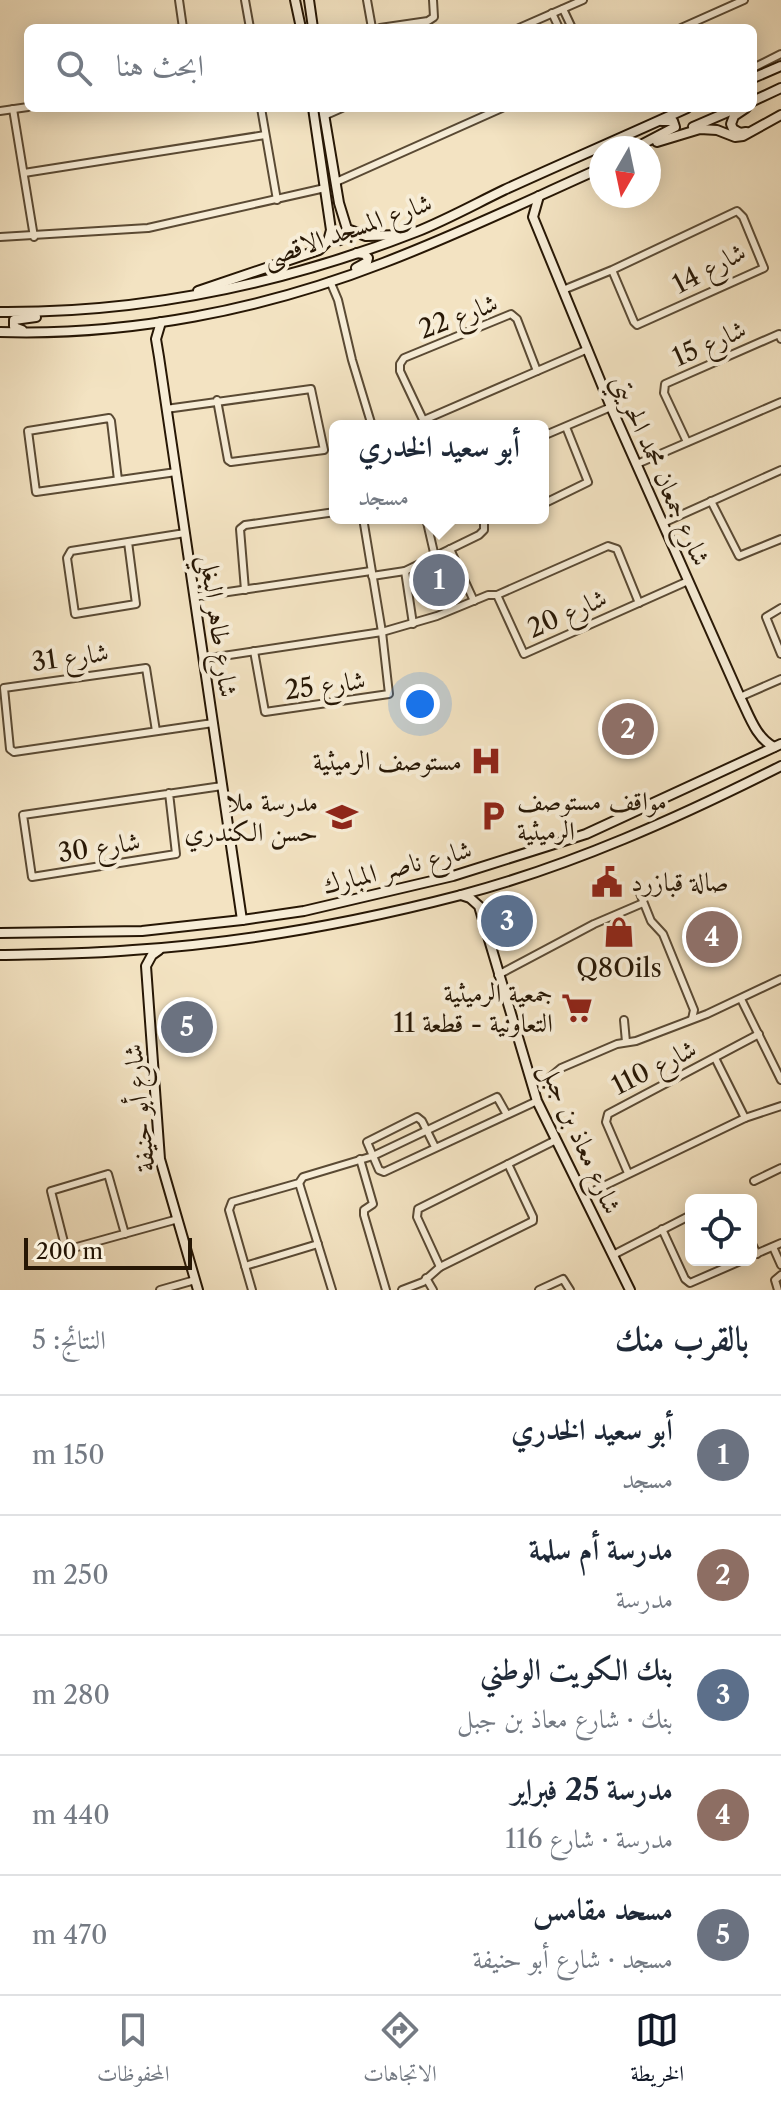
<!DOCTYPE html>
<html lang="ar">
<meta charset="utf-8">
<style>
body{margin:0;font-family:"Libre Caslon Text",Amiri,serif;background:#f2f2f3;color:#1f2937;direction:rtl}
.controls{position:absolute;right:24px;bottom:24px;display:grid;overflow:hidden;border-radius:12px;box-shadow:0 4px 20px #0003}
.controls button{width:72px;height:72px;display:grid;place-items:center;padding:0;border:0;border-bottom:2px solid #e0e1e3;background:#fff;color:#1f2937;font:40px sans-serif}
.compass{position:absolute;left:589px;top:136px;width:72px;height:72px;border-radius:50%;background:#fff;box-shadow:0 4px 20px #0003;rotate:189deg}
.scale{position:absolute;left:24px;bottom:20px;width:168px;box-sizing:border-box;padding-left:8px;border:4px solid #271705;border-top:0;font-size:22px;line-height:28px;white-space:nowrap;color:#271705;-webkit-text-stroke:6px #f7edd7;paint-order:stroke}
.you{position:absolute;left:420px;top:704px;width:28px;height:28px;margin:-20px;border:6px solid #fff;border-radius:50%;background:#1a73e8;box-shadow:0 0 0 12px #1a73e833}
.badge{display:grid;place-items:center;width:52px;height:52px;border-radius:50%;background:#111827;color:#fff;font-size:26px;font-weight:700}
.pin{position:absolute;translate:-50% -50%;border:4px solid #fff;box-shadow:0 2px 8px #0006}
.popup{position:absolute;left:329px;top:420px;width:220px;height:104px;box-sizing:border-box;display:grid;place-content:center;border-radius:12px;background:#fff;filter:drop-shadow(0 2px 6px #0005);font-size:26px;white-space:nowrap;color:#747a83}
.popup b{font-size:30px;color:#1f2937}
.popup::after{content:'';position:absolute;left:50%;top:100%;margin-left:-16px;border:16px solid transparent;border-top-color:#fff}
.list{margin:0;padding:0;list-style:none}
h2{display:flex;justify-content:space-between;align-items:center;height:104px;margin:0;padding:0 32px;font-size:34px}
h2 small{font-size:26px;font-weight:400;color:#747a83}
.list li{display:grid;grid-template-columns:52px 1fr auto;gap:24px;align-items:center;box-sizing:border-box;height:120px;padding:0 32px;border-top:2px solid #e0e1e3}
.list b{display:block;font-size:30px;white-space:nowrap}
.list p{margin:0;font-size:26px;white-space:nowrap;color:#747a83}
.list em{font-size:26px;font-style:normal;color:#747a83}
.icon{flex:none;width:44px;height:44px;fill:none;stroke:currentColor;stroke-width:2;stroke-linecap:round;stroke-linejoin:round}
.map{position:relative;flex:none;width:781px;height:1290px;overflow:hidden;direction:ltr}
.search{position:absolute;background:#fff;box-shadow:0 4px 20px #0003;left:24px;right:24px;top:24px;height:88px;display:flex;align-items:center;gap:20px;box-sizing:border-box;padding:0 28px;border-radius:12px;color:#747a83;font-size:30px}
.sheet{height:704px;background:#fff}
nav{display:flex;justify-content:space-around;align-items:center;box-sizing:border-box;height:112px;border-top:2px solid #e0e1e3;background:#fff;font-size:22px;color:#747a83}
nav a{display:grid;justify-items:center;gap:4px}
nav .on{color:#111827}
.map>svg:first-child{display:block}
.lines{fill:none;stroke-linecap:round;stroke-linejoin:round}
.street-casing{stroke:#5a4a34;stroke-width:10}
.secondary-casing{stroke:#271705;stroke-width:12}
.street{stroke:#f7edd7;stroke-width:6}
.secondary{stroke:#f7edd7;stroke-width:8}
.labels{text-anchor:middle;dominant-baseline:central;stroke-width:8;stroke-linejoin:round;paint-order:stroke}
.street-label{font-size:26px;fill:#271705;stroke:#f7edd7}
.poi-label{font-size:26px;fill:#271705;stroke:#f7edd7;text-anchor:end}
</style>
<div class="map">
<svg width="781" height="1290" viewBox="0 0 781 1290">
<rect width="100%" height="100%" fill="#f3e3c2"/>
<filter id="stains"><feTurbulence type="fractalNoise" baseFrequency=".0025" numOctaves="4"/><feColorMatrix values="0 0 0 0 .2 0 0 0 0 .09 0 0 0 0 .02 0 0 0 .5 -.17"/></filter>
<radialGradient id="worn" r=".72"><stop offset=".6" stop-color="#630" stop-opacity="0"/><stop offset="1" stop-color="#630" stop-opacity=".3"/></radialGradient>
<g class="lines">
<defs>
<g id="street">
<path d="M179 0 183 28"/>
<path d="M245 0 250 28"/>
<path d="M367 0 372 28"/>
<path d="M563 9 572 28"/>
<path d="M552 13 559 28"/>
<path d="M380 28 428 21 434 17 433 0"/>
<path d="M519 28 583 0"/>
<path d="M681 28 744 0"/>
<path d="M753 68 781 54"/>
<path d="M261 108 277 200"/>
<path d="M13 109 34 237"/>
<path d="M0 111 28 107"/>
<path d="M324 116 342 108"/>
<path d="M24 173 265 135"/>
<path d="M336 182 502 108"/>
<path d="M0 237 148 228 325 188"/>
<path d="M330 281 338 300 352 360 372 426"/>
<path d="M563 290 612 270 737 211 743 217 764 268 637 325 634 322 612 270"/>
<path d="M166 409 311 389 324 450 231 462 228 460 217 400"/>
<path d="M424 420 588 349"/>
<path d="M426 426 400 371V364L404 358 511 314 517 319 537 371"/>
<path d="M543 436 611 407"/>
<path d="M687 442 664 393 665 384 779 334 781 339"/>
<path d="M637 464 781 402"/>
<path d="M118 480 111 421 109 418 28 431 36 492 176 472"/>
<path d="M711 501 739 556 781 539"/>
<path d="M543 504 588 482 566 427"/>
<path d="M426 518 435 557"/>
<path d="M663 523 781 470"/>
<path d="M128 542 136 604 75 614 67 558 71 551 185 533"/>
<path d="M450 549 474 601"/>
<path d="M405 571 413 624"/>
<path d="M372 576 405 571 479 535 484 530V518"/>
<path d="M245 590 240 529 245 525 335 512"/>
<path d="M497 595 524 654 688 581"/>
<path d="M194 597 371 571"/>
<path d="M781 608 766 617 781 654"/>
<path d="M254 651 265 712 389 694 382 632 363 518"/>
<path d="M203 659 382 632 437 616 488 595H497L608 546 617 549 639 603"/>
<path d="M740 697 781 679"/>
<path d="M156 731 146 668 4 688 10 749 14 752 213 723"/>
<path d="M169 793 176 854 32 877 23 815 222 786"/>
<path d="M637 886 651 921 663 934 694 1010 692 1019"/>
<path d="M498 975 594 924 643 903"/>
<path d="M741 999 781 1080"/>
<path d="M624 1020 626 1042"/>
<path d="M715 1058 745 1118"/>
<path d="M549 1078 561 1068 617 1044 636 1041 707 1014 781 979"/>
<path d="M435 1147 422 1121 417 1117 367 1142 379 1170 384 1172 537 1101"/>
<path d="M360 1159 373 1204 364 1210V1215L386 1290"/>
<path d="M628 1173 606 1122 608 1114 759 1034"/>
<path d="M754 1181 781 1168"/>
<path d="M299 1183 332 1290"/>
<path d="M583 1196 745 1118 781 1106"/>
<path d="M724 1200H731"/>
<path d="M662 1229 685 1279 690 1283 743 1260"/>
<path d="M125 1234 108 1174 51 1191 66 1250 178 1219"/>
<path d="M751 1242 757 1254"/>
<path d="M773 1247 781 1265"/>
<path d="M613 1255 691 1215"/>
<path d="M751 1256 781 1243"/>
<path d="M245 1266 318 1244"/>
<path d="M440 1267 417 1217 418 1209 556 1140"/>
<path d="M426 1278 433 1290"/>
<path d="M160 1290 195 1280"/>
<path d="M252 1290 229 1210 232 1202 299 1183 303 1177 373 1156 497 1097 506 1113"/>
<path d="M402 1290 423 1282 440 1267 533 1221V1217L508 1164"/>
<path d="M539 1290 563 1279 570 1290"/>
<path d="M778 1290 775 1280 781 1275"/>
</g>
<g id="secondary">
<path d="M295 0 301 28"/>
<path d="M309 0 313 28"/>
<path d="M753 78 781 66"/>
<path d="M753 101 781 88"/>
<path d="M323 108 339 203 347 229 366 236 399 235"/>
<path d="M746 108 734 116 731 124 733 129 740 133 746 132"/>
<path d="M693 127 737 108"/>
<path d="M657 142 700 129 717 130 735 137 743 136 781 115"/>
<path d="M635 148 675 127 673 121H662"/>
<path d="M539 196 533 217 611 407 740 697C749 715 756 738 774 747"/>
<path d="M332 231 335 238 340 240 347 229"/>
<path d="M356 268 367 262 368 258 364 254 357 253"/>
<path d="M198 291 319 250 328 241 331 230 313 108"/>
<path d="M0 312C143 313 283 284 416 232 446 220 475 204 504 190 565 162 626 136 687 108"/>
<path d="M161 322 156 339 159 357 242 920"/>
<path d="M22 330 14 327V320L36 317"/>
<path d="M0 332C129 336 262 310 383 263 457 235 529 200 601 168"/>
<path d="M461 895 470 898 479 906 537 1101 630 1290"/>
<path d="M0 933 142 931 242 920 304 911 453 876 586 834 781 744"/>
<path d="M159 950 152 955 146 966 160 1159 198 1290"/>
<path d="M0 955C44 954 89 954 133 950 241 943 357 922 461 895 571 866 680 817 781 766"/>
</g>
</defs>
<use href="#street" class="street-casing"/>
<use href="#secondary" class="secondary-casing"/>
<use href="#street" class="street"/>
<use href="#secondary" class="secondary"/>
</g>
<defs>
<symbol id="hospital-bare" viewBox="-9 -9 18 18"><path d="M-5-5h3v3.5h4V-5h3V5h-3V1.5h-4V5h-3Z" fill="#8f2418" stroke="#f7edd7" stroke-width="2.5" paint-order="stroke"/></symbol>
<symbol id="parking-bare" viewBox="-9 -9 18 18"><path d="M-3.5-5.5H1a3.5 3.5 0 0 1 0 7H-1V5.5H-3.5ZM-1-3.4V-.6H.8a1.4 1.4 0 0 0 0-2.8Z" fill="#8f2418" stroke="#f7edd7" stroke-width="2.5" paint-order="stroke"/></symbol>
<symbol id="school-bare" viewBox="-9 -9 18 18"><path d="M0-5L7-2L0 1L-7-2ZM-4 1L0 2.5L4 1V4Q0 6-4 4Z" fill="#8f2418" stroke="#f7edd7" stroke-width="2.5" paint-order="stroke"/></symbol>
<symbol id="civic-bare" viewBox="-9 -9 18 18"><path d="M-.6-6.5H3V-4.5H.6V-3L4-1V1h2V6H-6V1h2V-1L-.6-3ZM-1.2 2.5V6h2.4V2.5Z" fill="#8f2418" stroke="#f7edd7" stroke-width="2.5" paint-order="stroke"/></symbol>
<symbol id="shop-bare" viewBox="-9 -9 18 18"><path d="M-5-2.5h2.3a2.7 3.5 0 0 1 5.4 0H5L5.5 6h-11ZM-1.5-2.5h3a1.5 2.3 0 0 0-3 0Z" fill="#8f2418" stroke="#f7edd7" stroke-width="2.5" paint-order="stroke"/></symbol>
<symbol id="supermarket-bare" viewBox="-9 -9 18 18"><path d="M-6-5.5h2.5l.6 2H6L4.5 2H-2.5L-4.4-4H-6ZM-1.5 3.2a1.3 1.3 0 1 0 .1 0ZM3 3.2a1.3 1.3 0 1 0 .1 0Z" fill="#8f2418" stroke="#f7edd7" stroke-width="2.5" paint-order="stroke"/></symbol>
</defs>
<g fill-rule="evenodd">
<use href="#hospital-bare" x="464" y="739" width="44" height="44"/>
<use href="#parking-bare" x="471" y="794" width="44" height="44"/>
<use href="#school-bare" x="320" y="795" width="44" height="44"/>
<use href="#civic-bare" x="585" y="860" width="44" height="44"/>
<use href="#shop-bare" x="597" y="910" width="44" height="44"/>
<use href="#supermarket-bare" x="555" y="986" width="44" height="44"/>
</g>
<g class="labels">
<g class="street-label">
<text transform="translate(347 230) rotate(-19)">شارع المسجد الاقصى</text>
<text transform="translate(709 268) rotate(-28)">شارع 14</text>
<text transform="translate(458 316) rotate(-21)">شارع 22</text>
<text transform="translate(709 343) rotate(-24)">شارع 15</text>
<text transform="translate(661 470) rotate(66)">شارع جمعان محمد الحريتي</text>
<text transform="translate(567 613) rotate(-24)">شارع 20</text>
<text transform="translate(219 626) rotate(82)">شارع طاهر البغلي</text>
<text transform="translate(70 657) rotate(-8)">شارع 31</text>
<text transform="translate(325 685) rotate(-8)">شارع 25</text>
<text transform="translate(99 847) rotate(-9)">شارع 30</text>
<text transform="translate(397 867) rotate(-14)">شارع ناصر المبارك</text>
<text transform="translate(654 1067) rotate(-27)">شارع 110</text>
<text transform="translate(139 1108) rotate(-96)">شارع أبو حنيفة</text>
<text transform="translate(581 1138) rotate(66)">شارع معاذ بن جبل</text>
</g>
<g class="poi-label">
<text x="462" y="761">مستوصف الرميثية</text>
<text x="517" y="801" text-anchor="start">مواقف مستوصف<tspan x="517" dy="30">الرميثية</tspan></text>
<text x="318" y="802">مدرسة ملا<tspan x="318" dy="30">حسن الكندري</tspan></text>
<text x="631" y="882" text-anchor="start">صالة قبازرد</text>
<text x="619" y="968" text-anchor="middle">Q8Oils</text>
<text x="553" y="993">جمعية الرميثية<tspan x="553" dy="30">التعاونية - قطعة 11</tspan></text>
</g>
</g>
<rect width="100%" height="100%" filter="url(#stains)"/>
<rect width="100%" height="100%" fill="url(#worn)"/>
</svg>
<div class="controls">
<button><svg class="icon" aria-label="locate" viewBox="0 0 24 24"><circle cx="12" cy="12" r="6"/><path d="M12 2v4M12 18v4M2 12h4M18 12h4"/></svg></button>
</div>
<svg class="compass" viewBox="-18 -18 36 36"><path d="M0-13l5 13h-10z" fill="#e53935"/><path d="M0 13l5-13h-10z" fill="#747a83"/></svg>
<div class="scale">200 m</div>
<div class="you"></div>
<div class="pin badge" style="left:439px;top:580px;background:#6b7280">1</div>
<div class="popup"><b>أبو سعيد الخدري</b>مسجد</div>
<div class="pin badge" style="left:628px;top:729px;background:#8d6e63">2</div>
<div class="pin badge" style="left:507px;top:921px;background:#5c6f8a">3</div>
<div class="pin badge" style="left:712px;top:937px;background:#8d6e63">4</div>
<div class="pin badge" style="left:187px;top:1027px;background:#6b7280">5</div>
<div class="search"><svg class="icon" aria-label="search" viewBox="0 0 24 24"><circle cx="10" cy="10" r="6"/><path d="M15 15l6 6"/></svg>ابحث هنا</div>
</div>
<section class="sheet">
<h2>بالقرب منك<small>النتائج: 5</small></h2>
<ul class="list">
<li><span class="badge" style="background:#6b7280">1</span><div><b>أبو سعيد الخدري</b><p>مسجد</p></div><em>150 m</em></li>
<li><span class="badge" style="background:#8d6e63">2</span><div><b>مدرسة أم سلمة</b><p>مدرسة</p></div><em>250 m</em></li>
<li><span class="badge" style="background:#5c6f8a">3</span><div><b>بنك الكويت الوطني</b><p>بنك · شارع معاذ بن جبل</p></div><em>280 m</em></li>
<li><span class="badge" style="background:#8d6e63">4</span><div><b>مدرسة 25 فبراير</b><p>مدرسة · شارع 116</p></div><em>440 m</em></li>
<li><span class="badge" style="background:#6b7280">5</span><div><b>مسحد مقامس</b><p>مسجد · شارع أبو حنيفة</p></div><em>470 m</em></li>
</ul>
</section>
<nav>
<a class="on"><svg class="icon" aria-label="map" viewBox="0 0 24 24"><path d="M3 6l6-2 6 2 6-2v14l-6 2-6-2-6 2zM9 4v14M15 6v14"/></svg>الخريطة</a>
<a><svg class="icon" aria-label="directions" viewBox="0 0 24 24"><path d="M12 3l9 9-9 9-9-9zM9 14v-3h6M13 9l2 2-2 2"/></svg>الاتجاهات</a>
<a><svg class="icon" aria-label="saved" viewBox="0 0 24 24"><path d="M7 4h10v16l-5-4-5 4z"/></svg>المحفوظات</a>
</nav>
